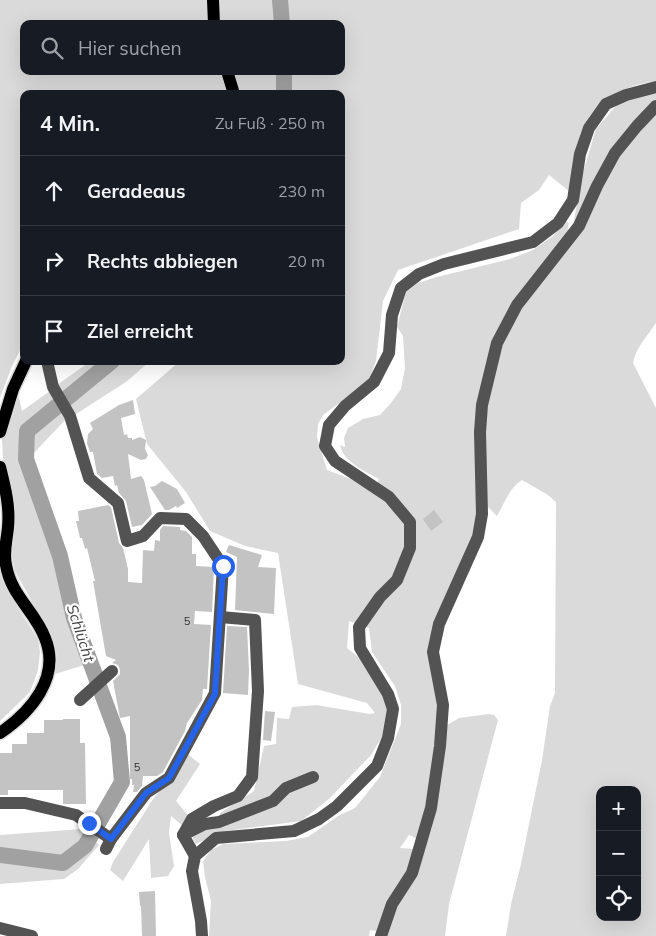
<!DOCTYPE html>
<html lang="de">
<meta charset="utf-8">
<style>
body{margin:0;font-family:Mulish,sans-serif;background:#242831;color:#f1f3f6}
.controls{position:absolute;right:15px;bottom:15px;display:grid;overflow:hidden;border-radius:10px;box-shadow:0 5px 20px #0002}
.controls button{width:45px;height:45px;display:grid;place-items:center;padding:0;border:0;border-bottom:1px solid #363941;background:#171b24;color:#f1f3f6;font:25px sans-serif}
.stop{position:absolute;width:15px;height:15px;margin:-11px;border:4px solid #2563eb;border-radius:50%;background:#fff}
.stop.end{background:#2563eb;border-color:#fff;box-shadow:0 1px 5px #0008}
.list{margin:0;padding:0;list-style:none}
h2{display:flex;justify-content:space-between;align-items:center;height:65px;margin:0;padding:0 20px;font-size:21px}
h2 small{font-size:16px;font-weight:400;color:#9ea1a6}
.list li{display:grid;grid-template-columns:32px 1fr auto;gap:15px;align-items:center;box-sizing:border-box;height:70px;padding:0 20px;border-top:1px solid #363941}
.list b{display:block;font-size:19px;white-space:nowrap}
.list em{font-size:16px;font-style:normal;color:#9ea1a6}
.icon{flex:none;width:28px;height:28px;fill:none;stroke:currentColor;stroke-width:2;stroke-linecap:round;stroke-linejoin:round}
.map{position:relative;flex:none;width:656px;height:936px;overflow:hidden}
.search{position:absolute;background:#171b24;box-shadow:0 5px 20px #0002;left:20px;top:20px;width:325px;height:55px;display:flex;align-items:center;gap:12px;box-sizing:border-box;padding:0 18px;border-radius:10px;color:#9ea1a6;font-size:19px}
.panel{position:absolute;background:#171b24;box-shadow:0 5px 20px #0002;left:20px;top:90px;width:325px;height:275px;border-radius:10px}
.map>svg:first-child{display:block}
.green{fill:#dadada;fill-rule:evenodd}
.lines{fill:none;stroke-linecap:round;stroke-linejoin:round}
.river{stroke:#a1a1a1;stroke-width:16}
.building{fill:#c3c3c3}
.major-casing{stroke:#dbdbdb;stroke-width:15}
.minor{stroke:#535353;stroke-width:12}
.major{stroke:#000;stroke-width:12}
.route{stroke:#2563eb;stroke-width:6}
.labels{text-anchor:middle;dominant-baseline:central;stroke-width:4.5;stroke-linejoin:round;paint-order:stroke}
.number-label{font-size:11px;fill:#313131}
.water-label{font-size:15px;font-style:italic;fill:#424242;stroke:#fff}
</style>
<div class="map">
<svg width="656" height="936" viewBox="0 0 656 936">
<rect width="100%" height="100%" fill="#fff"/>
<g class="green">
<path d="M0 0H656V81C621 86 590 102 579 138 574 155 573 175 570 192L549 175 539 190 521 203 519 229 398 270 383 301 376 361 368 382 323 415 318 424 317 437 327 470 375 488 379 479C365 471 344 463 340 445L345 447 344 438 348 428 363 419 380 415 391 403 401 389 405 368 403 336 397 327 406 292 418 283 437 277 510 259 533 250 553 236 566 221 569 223 567 234 520 295 485 376 476 537 446 594 429 641 440 721 438 748 418 839 409 835 400 848 414 849 408 870 380 932 370 930 369 936H209L211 901 205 877 203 861 211 850 223 844 286 841 308 837 338 816 355 808 380 777 401 724V705L395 686 372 652 369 628 349 621 347 648 362 660 388 700 387 729 371 755 329 799 301 821 225 831 196 844 189 831 171 816 169 833 174 866 168 876 151 878 149 839 123 881 110 870 113 862 153 799 173 775 185 752 200 764 176 801 201 831 219 825 220 813 254 791 264 746 276 744 277 718 289 719 292 707 316 705 370 714 375 713 367 703 298 684 278 553 245 546 210 531 186 492 147 444 136 399 180 361H341V94H24V343L12 366 0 398ZM24 24H341V71H24Z"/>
<path d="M656 91V102L645 112 572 230 583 172 596 129 615 107 633 96Z"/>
<path d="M656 111V323C648 335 635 349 633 363L656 408V936H506L511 904 521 864 542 760 550 706 555 693 556 502 548 495 522 480C510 487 504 504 497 516L487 506 484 435 489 396 505 336 524 304 616 159ZM600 790H637V917H600Z"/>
<path d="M91 361H150L126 382 76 414 57 385Z"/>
<path d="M50 391 66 419 32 455 68 568 91 663 55 674 57 656 52 638 15 571 11 551 12 500 3 458 2 439 5 416 13 395 19 398 22 411Z"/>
<path d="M0 571 13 600 38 639 40 652 38 670 30 692 0 721Z"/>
<path d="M489 714 494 715 498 720 449 904 445 936H386L392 913 416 873 447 725 459 718Z"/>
<path d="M82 829 99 845 78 869 64 879 0 884V835Z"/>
</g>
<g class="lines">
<g class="river">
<path d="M280 0 282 24"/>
<path d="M284 71V94"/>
<path d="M0 855 63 863 85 846 122 782 118 737 74 618 60 556 26 459 27 431 112 361"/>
</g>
</g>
<g class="building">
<path d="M133 400 135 414 121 418 124 435 127 434 128 438H132V440L140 437 146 440 145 449 148 455 146 459 141 460 128 454 131 479 141 476 144 480 152 514 142 525 132 527 126 501 119 493 117 485 115 486 113 476 102 478 97 474 93 452H90L87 443 88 434 93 429 90 423 119 405Z"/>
<path d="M162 481 177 489 185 503 177 508 176 506 169 510H165L150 487 155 486Z"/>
<path d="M108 505 111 507 119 543 123 548 128 569V582L142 583 143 550 154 551 155 540 160 541V530L163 526 180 527V530L186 531 192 537V554H196V566L214 567 212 612 195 611 194 624 211 625 207 689H203L202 700 187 723 185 731 163 772 157 776H143L142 786 137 792H133L134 785H132V779H130V716L120 718 113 681 120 674V670L118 665 112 663 116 660 106 656 93 581H95L87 548 85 549 82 538H80L76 521H79L78 511Z"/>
<path d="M434 510 443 522 431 531 423 519Z"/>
<path d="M229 545 262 555 258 567 276 568 274 614 235 610 237 557 226 552Z"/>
<path d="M227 626 247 627 249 671 248 695 223 693Z"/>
<path d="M265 711 275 712 271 741 263 740Z"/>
<path d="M63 719H80V743H85L86 804H63V790H8V795H0V753H12V744H27V733H44V720H63Z"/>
<path d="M155 891 156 936H142L141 906H140L139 892Z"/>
</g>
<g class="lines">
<defs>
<g id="major">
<path d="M213 0 214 24"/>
<path d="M227 71 234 94"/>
<path d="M0 432 13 389 26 361"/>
<path d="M0 467C5 487 10 506 8 527 7 540 3 552 6 565 11 596 35 611 45 638 61 677 31 712 0 733"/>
</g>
</defs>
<use href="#major" class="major-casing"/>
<g class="minor">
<path d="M47 361 53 387 70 416 89 478 118 503 127 541 143 536 160 518 186 519 203 536 223 566 215 693 169 778 146 793 111 839 106 849"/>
<path d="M80 700 112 671"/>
<path d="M0 803H25L76 815 111 839"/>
<path d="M183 835 205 824 219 822 273 801 286 788 313 777"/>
<path d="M195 856 183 835 192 819 214 806 238 796 252 777 258 691 255 620 220 617"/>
<path d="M0 928 32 936"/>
<path d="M202 936 201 921 192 871 195 856 216 838 294 831 319 819 337 806 377 766 388 738 393 709 388 694 360 648 359 627 380 597 397 580 410 548V522L389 497 335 461 325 446 329 425 345 406 374 382 389 353 392 315 401 288 419 274 444 264 533 242 558 223 573 200 580 154 589 128 606 104 626 95 656 87"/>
<path d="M381 936 392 904 412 873 431 808 440 746 443 705 433 652 439 624 478 537 482 514 480 432 482 405 497 343 517 305 579 226 597 186 615 153 637 126 656 106"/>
</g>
<use href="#major" class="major"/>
</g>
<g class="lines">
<path class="route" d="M89 823 111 839 146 793 169 778 215 694 223 566"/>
</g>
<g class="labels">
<g class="number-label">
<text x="187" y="621">5</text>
<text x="137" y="767">5</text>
</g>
<g class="water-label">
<text transform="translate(81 633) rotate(72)">Schlücht</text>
</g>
</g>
</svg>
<div class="controls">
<button>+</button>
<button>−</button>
<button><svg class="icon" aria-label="locate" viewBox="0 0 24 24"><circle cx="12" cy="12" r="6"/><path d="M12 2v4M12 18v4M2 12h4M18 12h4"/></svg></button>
</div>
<div class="stop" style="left:223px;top:566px"></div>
<div class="stop end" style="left:89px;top:823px"></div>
<div class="search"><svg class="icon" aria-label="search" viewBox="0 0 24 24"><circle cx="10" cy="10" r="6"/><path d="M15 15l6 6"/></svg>Hier suchen</div>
<section class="panel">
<h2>4 Min.<small>Zu Fuß · 250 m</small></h2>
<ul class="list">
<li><svg class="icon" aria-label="ahead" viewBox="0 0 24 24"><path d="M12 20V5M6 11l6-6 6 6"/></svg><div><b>Geradeaus</b></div><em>230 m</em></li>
<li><svg class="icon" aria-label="right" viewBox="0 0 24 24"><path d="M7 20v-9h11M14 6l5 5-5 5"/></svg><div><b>Rechts abbiegen</b></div><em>20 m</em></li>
<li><svg class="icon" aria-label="arrive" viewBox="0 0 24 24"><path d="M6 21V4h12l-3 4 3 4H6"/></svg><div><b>Ziel erreicht</b></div></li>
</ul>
</section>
</div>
